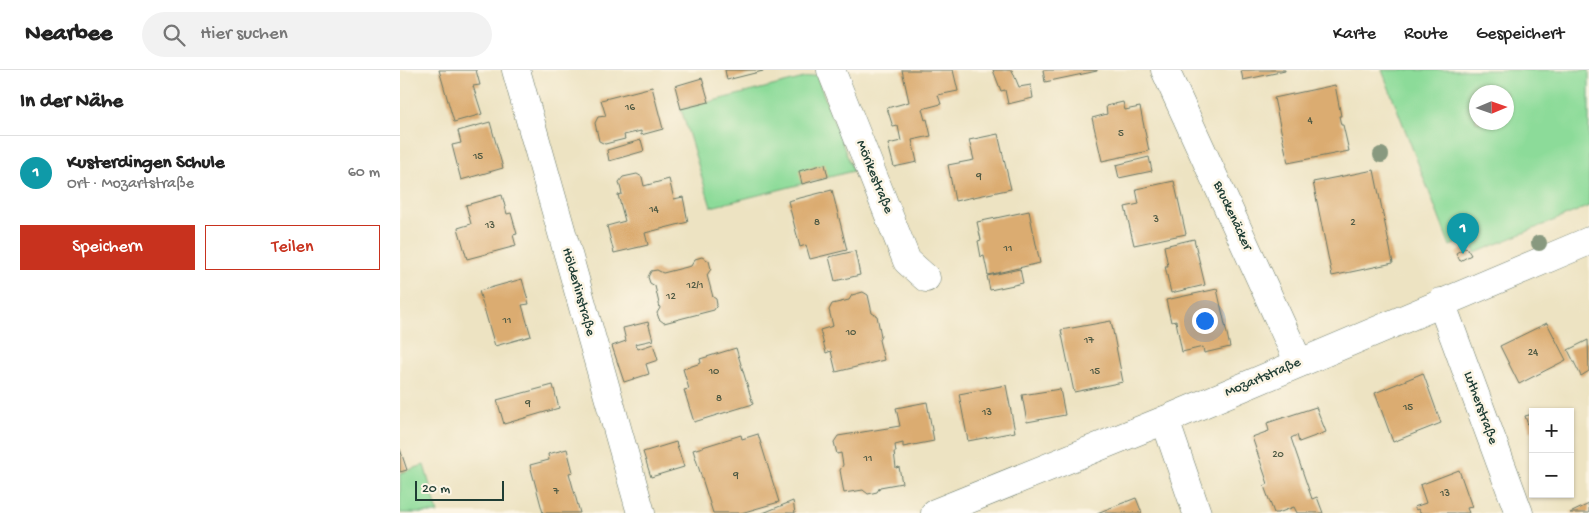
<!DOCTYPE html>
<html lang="de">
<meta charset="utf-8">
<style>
body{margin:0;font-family:"Gochi Hand",sans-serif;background:#f2f2f2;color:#222}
.controls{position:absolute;right:15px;bottom:15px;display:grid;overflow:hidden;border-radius:0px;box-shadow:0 1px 4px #0004}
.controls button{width:45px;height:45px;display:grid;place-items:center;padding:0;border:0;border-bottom:1px solid #e0e0e0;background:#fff;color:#222;font:25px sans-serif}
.compass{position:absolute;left:1069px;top:15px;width:45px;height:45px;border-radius:50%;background:#fff;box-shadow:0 1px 4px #0004;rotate:88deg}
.scale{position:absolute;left:15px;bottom:12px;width:89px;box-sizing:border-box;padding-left:5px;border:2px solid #1f3d34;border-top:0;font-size:14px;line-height:18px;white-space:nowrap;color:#1f3d34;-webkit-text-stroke:4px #fcf5e5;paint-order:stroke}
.you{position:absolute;left:804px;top:250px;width:18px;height:18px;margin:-12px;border:4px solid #fff;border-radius:50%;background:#1a73e8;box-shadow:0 0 0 8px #1a73e833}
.badge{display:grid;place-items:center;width:32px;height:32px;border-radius:50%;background:#c8321e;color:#fff;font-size:16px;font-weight:700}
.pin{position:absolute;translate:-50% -41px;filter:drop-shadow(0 1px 2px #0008)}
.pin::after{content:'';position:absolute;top:26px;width:18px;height:15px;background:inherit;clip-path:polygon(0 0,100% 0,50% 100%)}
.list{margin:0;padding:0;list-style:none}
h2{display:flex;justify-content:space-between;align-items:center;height:65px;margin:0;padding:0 20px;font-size:21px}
h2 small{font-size:16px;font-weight:400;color:#767676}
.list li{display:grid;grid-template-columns:32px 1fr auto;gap:15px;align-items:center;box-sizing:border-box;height:75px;padding:0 20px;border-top:1px solid #e0e0e0}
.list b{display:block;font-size:19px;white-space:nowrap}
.list p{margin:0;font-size:16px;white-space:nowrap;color:#767676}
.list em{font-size:16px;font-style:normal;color:#767676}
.actions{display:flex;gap:10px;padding:15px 20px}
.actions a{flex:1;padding:11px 0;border:1px solid #c8321e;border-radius:0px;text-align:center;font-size:18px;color:#c8321e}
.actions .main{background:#c8321e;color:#fff}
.icon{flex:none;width:28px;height:28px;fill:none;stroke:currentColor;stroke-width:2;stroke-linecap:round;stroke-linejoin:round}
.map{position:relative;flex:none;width:1189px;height:443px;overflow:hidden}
header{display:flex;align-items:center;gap:30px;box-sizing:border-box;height:70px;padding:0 25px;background:#fff;border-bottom:1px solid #e0e0e0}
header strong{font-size:24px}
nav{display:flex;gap:28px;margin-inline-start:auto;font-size:18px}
.search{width:350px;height:45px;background:#f2f2f2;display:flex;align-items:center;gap:12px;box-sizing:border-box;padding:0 18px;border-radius:28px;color:#767676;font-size:19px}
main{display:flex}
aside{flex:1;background:#fff}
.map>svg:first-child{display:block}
.green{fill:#8cdb99;stroke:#568c66;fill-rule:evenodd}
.building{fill:#dbac71}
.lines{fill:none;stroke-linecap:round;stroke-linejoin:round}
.street-casing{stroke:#677766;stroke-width:29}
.street{stroke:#fff;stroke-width:28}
.tree{fill:#88997f}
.labels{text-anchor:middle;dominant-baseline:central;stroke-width:5;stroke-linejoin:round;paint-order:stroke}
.number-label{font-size:11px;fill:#4e5943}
.street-label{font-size:14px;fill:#1f3d34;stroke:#fcf5e5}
</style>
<header>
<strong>Nearbee</strong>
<div class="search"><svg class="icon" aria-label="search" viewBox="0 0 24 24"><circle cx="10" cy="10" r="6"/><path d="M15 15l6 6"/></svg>Hier suchen</div>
<nav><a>Karte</a><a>Route</a><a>Gespeichert</a></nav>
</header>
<main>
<aside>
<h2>In der Nähe<small></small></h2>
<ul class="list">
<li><span class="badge" style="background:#0f9aa8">1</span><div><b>Kusterdingen Schule</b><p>Ort · Mozartstraße</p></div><em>60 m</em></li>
</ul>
<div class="actions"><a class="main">Speichern</a><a>Teilen</a></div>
</aside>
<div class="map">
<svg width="1189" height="443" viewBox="0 0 1189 443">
<rect width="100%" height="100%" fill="#fcf5e5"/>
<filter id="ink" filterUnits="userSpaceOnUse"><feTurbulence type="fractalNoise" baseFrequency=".02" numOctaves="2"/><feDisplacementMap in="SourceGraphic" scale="10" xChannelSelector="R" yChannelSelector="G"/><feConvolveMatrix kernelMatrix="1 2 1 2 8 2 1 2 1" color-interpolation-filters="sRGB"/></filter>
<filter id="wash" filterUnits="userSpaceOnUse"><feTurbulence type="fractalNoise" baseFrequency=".0096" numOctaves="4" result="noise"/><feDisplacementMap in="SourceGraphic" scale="20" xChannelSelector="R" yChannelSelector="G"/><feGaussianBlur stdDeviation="1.12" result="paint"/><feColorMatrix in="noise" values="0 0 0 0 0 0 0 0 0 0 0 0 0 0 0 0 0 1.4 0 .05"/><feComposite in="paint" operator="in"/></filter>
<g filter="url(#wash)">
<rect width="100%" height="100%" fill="#ede3c2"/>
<g class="green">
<path d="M982 0H1189V136L1075 183 1069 168 1050 176ZM1076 22H1106V52H1076Z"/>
<path d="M416 5 453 101 311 137 281 39Z"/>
<path d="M24 395 38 443H0V403Z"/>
</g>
<g id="blocks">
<g class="building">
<path d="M39 0H76L80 15 73 16 82 44 54 52Z"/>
<path d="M325 0H363V1L327 10Z"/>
<path d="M502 0H553L558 21 538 25 541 34 522 39 525 50 527 49 531 66 512 70 517 92 494 97 488 74 501 71 498 56 493 57 487 38 509 32Z"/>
<path d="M593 0H612L619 17 631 15 633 28 608 34 605 20 601 21Z"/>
<path d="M643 0H697V1L645 12Z"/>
<path d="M841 0H885V1L843 10Z"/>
<path d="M302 8 309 32 281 39 275 16Z"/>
<path d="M935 15 941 46H939L941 55H943L949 81 888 93 874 28Z"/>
<path d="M252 17 263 59 241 65V61L224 65 225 69 205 74 199 71 195 53 198 47 206 46 201 30Z"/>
<path d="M723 32 725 40 740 37 749 81 702 91 692 48 707 44 706 36Z"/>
<path d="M90 52 103 98 61 110 52 75 61 73 58 61Z"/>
<path d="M598 64 611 119 555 131 548 95 574 90 569 70Z"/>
<path d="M241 70 244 81 209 91 207 80Z"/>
<path d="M749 87 752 101 719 108 716 95Z"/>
<path d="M425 94 428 107 402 114 399 101Z"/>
<path d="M974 100 993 193 932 206 913 112Z"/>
<path d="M237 104 242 107 244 116 269 109 274 129 283 127 288 152 245 163 248 175 214 183 207 156 225 151 218 125 222 124 219 112 223 107Z"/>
<path d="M774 111 786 164 734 175 725 137 739 134 736 119Z"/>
<path d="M432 120 447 180 410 189 406 175 400 177 388 131Z"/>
<path d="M102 125 107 144 111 143 117 164 113 165 116 176 67 189 58 158 71 154 66 135Z"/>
<path d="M629 141 640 193 588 205 584 186 581 187 578 171 581 170 577 152Z"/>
<path d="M794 169 805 215 771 223 765 196H768L764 176Z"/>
<path d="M1066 177 1071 185 1060 191 1056 183Z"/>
<path d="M455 181 460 205 435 211 429 187Z"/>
<path d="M302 187 309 191 311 199 307 205 313 227 316 229 317 235 314 240 264 253 259 249 257 243 260 238 255 216 250 213 248 207 251 201 257 200 263 203 291 196 295 189Z"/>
<path d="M620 199 623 213 590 220 587 206Z"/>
<path d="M122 209 129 234 122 235 131 266 95 276 79 221Z"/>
<path d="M817 219 830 277 804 283 803 277 782 282 776 251 771 252 766 230Z"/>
<path d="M463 222 468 225 472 243 477 246 481 266 479 270 484 290 436 302 431 281 426 283 420 260 433 256 429 240 432 234 449 230 452 225Z"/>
<path d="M711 251 723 312 674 322 661 260Z"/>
<path d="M248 252 253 270 235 274 238 279 253 274 258 290 246 294 249 304 224 312 212 276 226 271 223 258Z"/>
<path d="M1147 253 1166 290 1119 314 1100 276Z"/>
<path d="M1188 270 1189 301 1181 306 1168 280Z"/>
<path d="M336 278 353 334 294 352 284 320 289 319 283 299 301 293 300 289Z"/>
<path d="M1023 303 1041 353 993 372 975 323Z"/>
<path d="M153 315 159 338 104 354 97 330Z"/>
<path d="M606 315 615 362 568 371 559 324Z"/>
<path d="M660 319 665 345 627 352 622 325Z"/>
<path d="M527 332 534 371 503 377V373L495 375 496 382H494L496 398 499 397 502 413 480 417 477 422 468 424 463 420 444 423 440 400 443 395 441 383 437 384 434 372 438 366 500 356 496 338Z"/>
<path d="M916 337 926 362 899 372 897 365 891 368 912 429 917 427 923 443H897L894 437 878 443H874L864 416 868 414 852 367 869 361 867 353Z"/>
<path d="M1133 344V361H1130L1125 346Z"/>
<path d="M358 364 379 432 341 443H313L293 380 341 365 342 369Z"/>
<path d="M276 372 284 397 251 407 243 382Z"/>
<path d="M0 379 7 400 0 402Z"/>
<path d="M167 379 173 402 169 403 180 443H143L130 395 149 390 148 384Z"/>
<path d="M1059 400 1072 437 1067 438 1069 443H1020L1018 439 1016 440 1014 437 1026 433 1020 415Z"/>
<path d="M736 428 742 443H697Z"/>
<path d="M393 431 395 443H363Z"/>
<path d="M1189 434V443H1170Z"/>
</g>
</g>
</g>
<g filter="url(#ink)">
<use href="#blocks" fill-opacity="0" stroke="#677766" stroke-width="1"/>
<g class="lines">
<defs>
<g id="street">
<path d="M116 0 241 443"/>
<path d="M431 0 507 191 526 208"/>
<path d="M765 0 899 293"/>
<path d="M1041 232 1119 443"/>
<path d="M765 350 797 443"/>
<path d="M535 443 765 350 1189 171"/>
</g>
</defs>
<use href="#street" class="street-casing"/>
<use href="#street" class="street"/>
</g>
<g class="tree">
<circle cx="981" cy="85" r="8"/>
<circle cx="1139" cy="173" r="8"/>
</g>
</g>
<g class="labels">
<g class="number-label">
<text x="230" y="38">16</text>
<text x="910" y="51">4</text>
<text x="721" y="64">5</text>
<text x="78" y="87">15</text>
<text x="579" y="107">9</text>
<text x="254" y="140">14</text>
<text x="756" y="150">3</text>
<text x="417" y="153">8</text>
<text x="953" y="153">2</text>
<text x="90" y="156">13</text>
<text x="608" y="179">11</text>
<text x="295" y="216">12/1</text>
<text x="271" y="227">12</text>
<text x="107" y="251">11</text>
<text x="451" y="263">10</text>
<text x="689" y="271">17</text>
<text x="1133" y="283">24</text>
<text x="314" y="302">10</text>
<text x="695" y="302">15</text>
<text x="319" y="329">8</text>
<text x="128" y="334">9</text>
<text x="1008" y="338">15</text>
<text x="587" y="343">13</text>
<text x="878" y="385">20</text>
<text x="468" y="389">11</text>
<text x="336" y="406">9</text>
<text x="156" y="422">7</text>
<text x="1045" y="424">13</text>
</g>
<g class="street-label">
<text transform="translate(474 107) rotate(68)">Mörikestraße</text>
<text transform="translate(832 146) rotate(65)">Bruckenäcker</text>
<text transform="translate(178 222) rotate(74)">Hölderlinstraße</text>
<text transform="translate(863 308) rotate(-23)">Mozartstraße</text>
<text transform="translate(1080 338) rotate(70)">Lutherstraße</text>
</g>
</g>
</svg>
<div class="controls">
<button>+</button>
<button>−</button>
</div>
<svg class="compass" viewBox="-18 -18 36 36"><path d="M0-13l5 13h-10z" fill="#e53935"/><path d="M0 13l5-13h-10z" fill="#767676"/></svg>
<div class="scale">20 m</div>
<div class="you"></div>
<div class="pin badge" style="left:1063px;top:184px;background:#0f9aa8">1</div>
</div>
</main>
